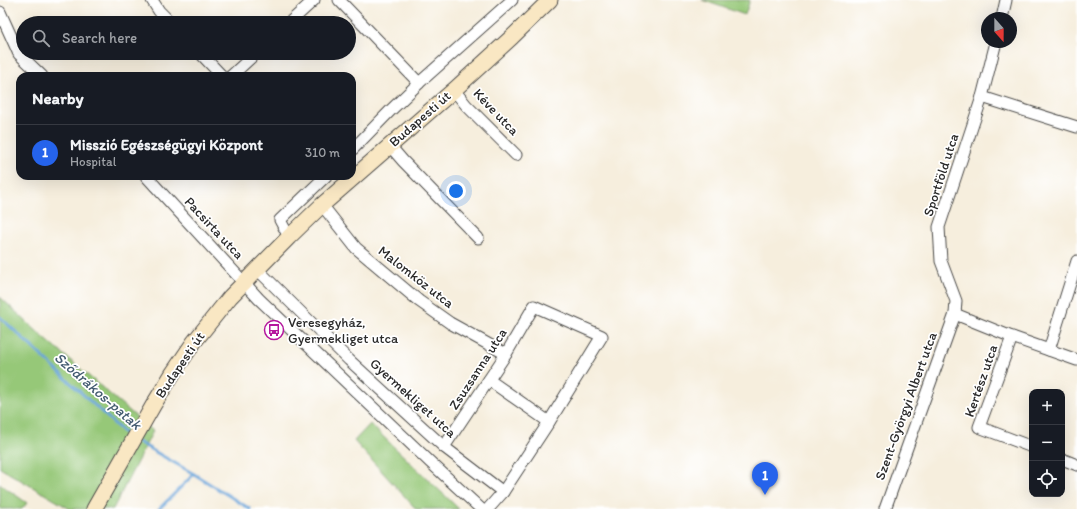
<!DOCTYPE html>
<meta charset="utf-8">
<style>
body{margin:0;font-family:Itim,sans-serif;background:#242831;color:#f1f3f6}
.controls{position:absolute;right:12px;bottom:12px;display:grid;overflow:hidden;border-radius:8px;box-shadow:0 4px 16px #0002}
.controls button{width:36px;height:36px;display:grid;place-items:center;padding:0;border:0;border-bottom:1px solid #363941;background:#171b24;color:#f1f3f6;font:20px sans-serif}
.compass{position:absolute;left:981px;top:12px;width:36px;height:36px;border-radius:50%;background:#171b24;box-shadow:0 4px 16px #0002;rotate:159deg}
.you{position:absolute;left:456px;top:191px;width:14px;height:14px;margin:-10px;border:3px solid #fff;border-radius:50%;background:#1a73e8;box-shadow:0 0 0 6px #1a73e833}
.badge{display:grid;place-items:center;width:26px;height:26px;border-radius:50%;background:#2563eb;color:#fff;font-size:13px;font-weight:700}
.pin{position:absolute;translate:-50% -33px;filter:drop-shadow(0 1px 2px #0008)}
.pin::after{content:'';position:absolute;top:21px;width:14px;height:12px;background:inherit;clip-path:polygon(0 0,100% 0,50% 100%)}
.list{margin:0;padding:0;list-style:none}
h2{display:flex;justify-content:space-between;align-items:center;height:52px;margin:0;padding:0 16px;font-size:17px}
h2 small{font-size:13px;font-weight:400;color:#9ea1a6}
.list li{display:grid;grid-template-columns:26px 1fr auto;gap:12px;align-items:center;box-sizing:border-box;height:56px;padding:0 16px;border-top:1px solid #363941}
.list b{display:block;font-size:15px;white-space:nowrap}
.list p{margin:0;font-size:13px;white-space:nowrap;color:#9ea1a6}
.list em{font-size:13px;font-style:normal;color:#9ea1a6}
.icon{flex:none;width:22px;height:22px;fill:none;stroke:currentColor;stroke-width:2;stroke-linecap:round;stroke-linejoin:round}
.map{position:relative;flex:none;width:1077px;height:509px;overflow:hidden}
.search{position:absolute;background:#171b24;box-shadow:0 4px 16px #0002;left:16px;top:16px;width:340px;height:44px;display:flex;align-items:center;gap:10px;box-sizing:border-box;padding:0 14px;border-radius:22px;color:#9ea1a6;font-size:15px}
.panel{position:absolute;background:#171b24;box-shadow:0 4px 16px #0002;left:16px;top:72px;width:340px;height:108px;border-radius:12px}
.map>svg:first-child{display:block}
.green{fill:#96c878;stroke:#607a52}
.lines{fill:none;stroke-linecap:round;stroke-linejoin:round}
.stream{stroke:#69a5da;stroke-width:3}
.street-casing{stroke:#494846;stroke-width:13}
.secondary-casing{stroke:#494846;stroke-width:17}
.street{stroke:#fff;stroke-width:11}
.secondary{stroke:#f9e7c3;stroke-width:15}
.labels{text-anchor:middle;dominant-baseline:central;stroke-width:3.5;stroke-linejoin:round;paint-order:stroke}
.street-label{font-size:14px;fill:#2b2b2b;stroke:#fff}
.poi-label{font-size:14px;fill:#2b2b2b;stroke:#fff;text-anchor:start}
.water-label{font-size:15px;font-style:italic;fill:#445c71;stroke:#fff}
</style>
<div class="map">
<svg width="1077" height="509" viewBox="0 0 1077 509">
<rect width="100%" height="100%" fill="#fff"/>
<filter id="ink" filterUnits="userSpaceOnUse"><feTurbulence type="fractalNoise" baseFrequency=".025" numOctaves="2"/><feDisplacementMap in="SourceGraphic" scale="8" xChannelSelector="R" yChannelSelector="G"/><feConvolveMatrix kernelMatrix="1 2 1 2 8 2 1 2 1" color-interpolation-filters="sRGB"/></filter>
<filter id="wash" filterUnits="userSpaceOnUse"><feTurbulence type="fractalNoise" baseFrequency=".012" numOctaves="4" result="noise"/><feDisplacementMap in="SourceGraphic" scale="16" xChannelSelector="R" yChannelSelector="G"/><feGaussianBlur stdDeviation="0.9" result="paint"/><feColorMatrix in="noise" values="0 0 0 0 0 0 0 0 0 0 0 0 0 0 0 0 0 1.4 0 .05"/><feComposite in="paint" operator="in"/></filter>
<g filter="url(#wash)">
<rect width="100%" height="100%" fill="#f6eedd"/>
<g class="green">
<path d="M702 0H750L745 15Z"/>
<path d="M0 297 42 336 153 431 113 509H70L0 468Z"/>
<path d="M370 424 459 509H416L354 441Z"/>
<path d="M0 484 27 503 22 509H0Z"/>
</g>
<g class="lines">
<g class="stream">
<path d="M0 317 122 431 130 436"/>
<path d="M138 442 194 474 250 509"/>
<path d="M159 509 194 474"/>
</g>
</g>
</g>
<g filter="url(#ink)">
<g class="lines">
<defs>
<g id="street">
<path d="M152 0 159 11 171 23"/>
<path d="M339 0 419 83"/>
<path d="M0 12 19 54 42 76"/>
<path d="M1002 18 1006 0"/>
<path d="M289 23 314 0"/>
<path d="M200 53 222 76"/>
<path d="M231 76 256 53"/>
<path d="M454 90 466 105 516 155"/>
<path d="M982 97 1077 127"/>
<path d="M390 146 403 161 478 238"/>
<path d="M352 150 391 110 419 83 512 0"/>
<path d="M146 176 259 299 430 462 481 509"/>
<path d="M322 205 356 248 419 301 450 323 506 354"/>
<path d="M289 237 280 220 326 176"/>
<path d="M257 269 349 360 444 447 503 492"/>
<path d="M955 314 1012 337 1077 360"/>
<path d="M1012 337 979 427 1032 447"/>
<path d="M1049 350 1077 261"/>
<path d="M489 380 549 422"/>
<path d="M444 447 506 354 534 306 602 336 549 422 503 492 488 509"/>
<path d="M1062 459 1077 465"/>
<path d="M885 509 955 314 956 301 941 261 939 227 982 97 996 42"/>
</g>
<path id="secondary" d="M94 509 154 404 173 373 194 342 230 297 289 237 322 205 454 90 512 37 550 0"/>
</defs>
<use href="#street" class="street-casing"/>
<use href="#secondary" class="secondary-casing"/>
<use href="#street" class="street"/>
<use href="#secondary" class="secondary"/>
</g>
</g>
<defs>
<symbol id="bus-ring" viewBox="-11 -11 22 22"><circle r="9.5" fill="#fff" stroke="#b5179e" stroke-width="1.5"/><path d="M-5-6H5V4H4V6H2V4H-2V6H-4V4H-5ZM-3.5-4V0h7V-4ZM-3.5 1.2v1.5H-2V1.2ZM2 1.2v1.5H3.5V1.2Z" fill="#b5179e"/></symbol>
</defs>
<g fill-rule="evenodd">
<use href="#bus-ring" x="263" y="319" width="22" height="22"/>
</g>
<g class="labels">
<g class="street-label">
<text transform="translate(496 112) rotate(46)">Kéve utca</text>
<text transform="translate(420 119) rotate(-41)">Budapesti út</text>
<text transform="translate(941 175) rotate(-72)">Sportföld utca</text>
<text transform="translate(214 228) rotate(47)">Pacsirta utca</text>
<text transform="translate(416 277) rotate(38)">Malomköz utca</text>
<text transform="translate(180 365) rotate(-56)">Budapesti út</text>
<text transform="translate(478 369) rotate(-57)">Zsuzsanna utca</text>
<text transform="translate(981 381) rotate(-71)">Kertész utca</text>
<text transform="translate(413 398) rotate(42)">Gyermekliget utca</text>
<text transform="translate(906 406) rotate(-70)">Szent-Györgyi Albert utca</text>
</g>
<g class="poi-label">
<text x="288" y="322">Veresegyház,<tspan x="288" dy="16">Gyermekliget utca</tspan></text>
</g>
<g class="water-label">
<text transform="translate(98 391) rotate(41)">Sződrákos-patak</text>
</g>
</g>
</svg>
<div class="controls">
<button>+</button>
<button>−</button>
<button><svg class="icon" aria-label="locate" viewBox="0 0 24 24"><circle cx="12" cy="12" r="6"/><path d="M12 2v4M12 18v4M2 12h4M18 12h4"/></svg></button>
</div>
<svg class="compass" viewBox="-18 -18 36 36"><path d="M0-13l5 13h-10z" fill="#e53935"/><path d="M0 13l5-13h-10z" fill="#9ea1a6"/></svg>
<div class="you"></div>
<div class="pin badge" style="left:765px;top:495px">1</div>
<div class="search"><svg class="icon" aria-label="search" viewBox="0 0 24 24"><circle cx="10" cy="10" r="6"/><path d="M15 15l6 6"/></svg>Search here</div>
<section class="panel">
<h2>Nearby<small></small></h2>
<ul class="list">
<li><span class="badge">1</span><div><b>Misszió Egészségügyi Központ</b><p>Hospital</p></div><em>310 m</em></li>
</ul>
</section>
</div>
